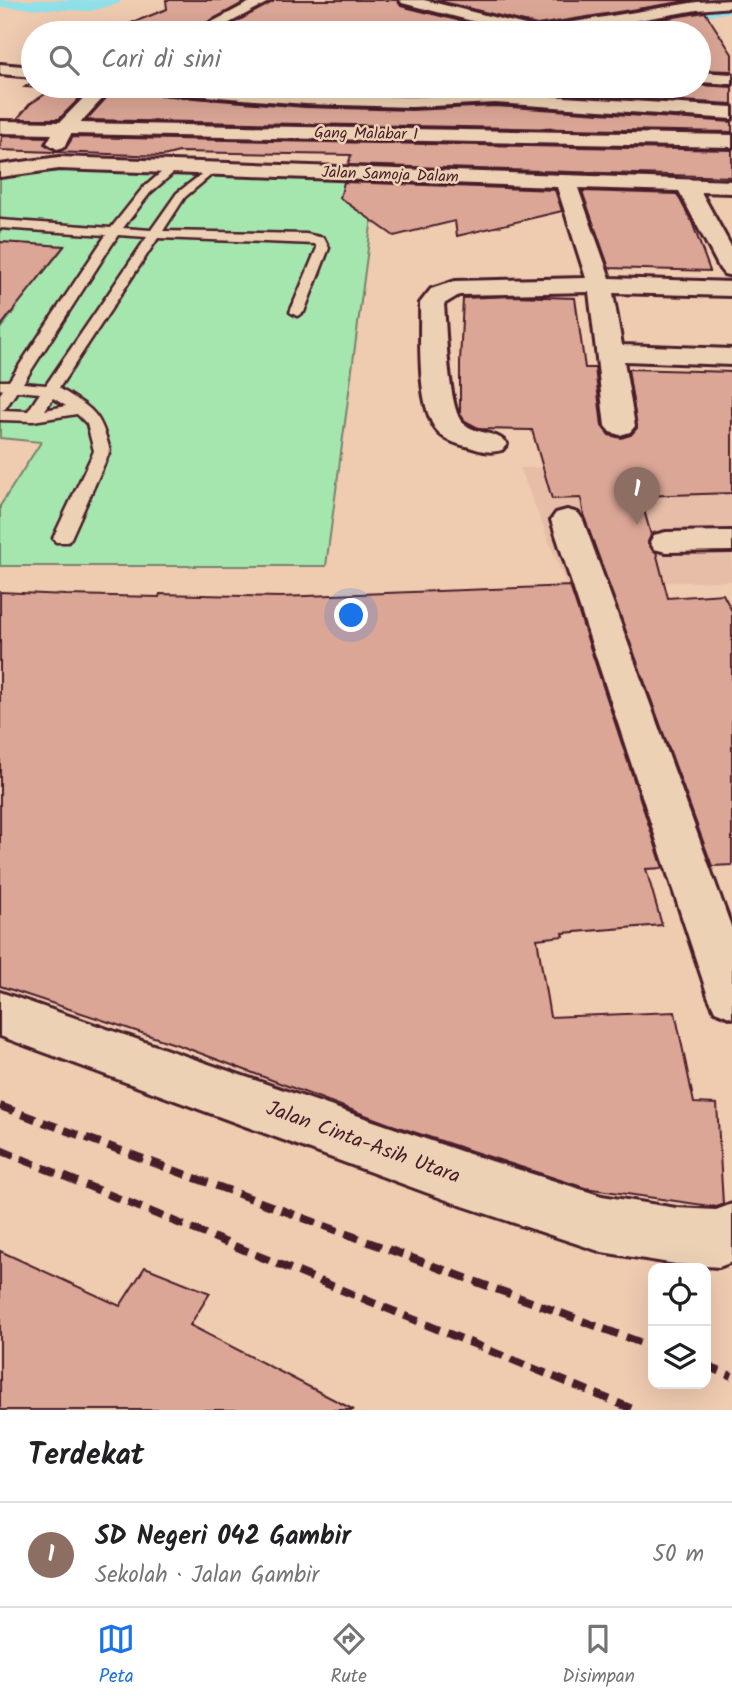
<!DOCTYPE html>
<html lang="id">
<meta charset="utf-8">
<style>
body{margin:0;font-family:Kalam,sans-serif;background:#f2f2f2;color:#202124}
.controls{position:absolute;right:21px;bottom:21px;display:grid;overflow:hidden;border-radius:14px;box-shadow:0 7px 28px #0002}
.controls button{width:63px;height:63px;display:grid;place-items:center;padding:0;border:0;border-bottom:2px solid #e0e0e0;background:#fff;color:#202124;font:35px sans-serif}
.you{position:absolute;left:352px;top:616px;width:24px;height:24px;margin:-18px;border:5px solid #fff;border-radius:50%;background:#1a73e8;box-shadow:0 0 0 10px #1a73e833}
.badge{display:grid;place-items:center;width:46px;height:46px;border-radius:50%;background:#1a73e8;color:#fff;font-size:23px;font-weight:700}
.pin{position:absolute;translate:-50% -58px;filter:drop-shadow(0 2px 4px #0008)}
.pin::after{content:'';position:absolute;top:37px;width:24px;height:21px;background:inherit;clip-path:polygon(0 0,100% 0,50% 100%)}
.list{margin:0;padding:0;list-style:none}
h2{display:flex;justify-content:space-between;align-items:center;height:91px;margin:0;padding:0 28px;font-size:30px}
h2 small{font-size:23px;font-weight:400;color:#757577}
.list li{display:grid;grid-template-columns:46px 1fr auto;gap:21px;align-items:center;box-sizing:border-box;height:105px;padding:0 28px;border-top:2px solid #e0e0e0}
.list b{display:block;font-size:26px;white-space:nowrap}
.list p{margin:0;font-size:23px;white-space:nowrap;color:#757577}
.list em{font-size:23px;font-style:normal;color:#757577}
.icon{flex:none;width:38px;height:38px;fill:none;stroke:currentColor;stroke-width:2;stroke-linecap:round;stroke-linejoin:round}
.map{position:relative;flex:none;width:732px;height:1410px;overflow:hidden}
.search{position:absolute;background:#fff;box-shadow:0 7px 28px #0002;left:21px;right:21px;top:21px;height:77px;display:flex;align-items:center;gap:18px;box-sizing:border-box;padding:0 24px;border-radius:38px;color:#757577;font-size:26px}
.sheet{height:196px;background:#fff}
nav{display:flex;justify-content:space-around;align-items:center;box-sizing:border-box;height:98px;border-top:2px solid #e0e0e0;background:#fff;font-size:19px;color:#757577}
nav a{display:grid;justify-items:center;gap:4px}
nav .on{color:#1a73e8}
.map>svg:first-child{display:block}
.built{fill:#e6bda6}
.green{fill:#a5e6af;stroke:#78826d;stroke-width:2}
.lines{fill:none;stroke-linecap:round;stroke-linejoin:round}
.canal{fill:#8fe0e8;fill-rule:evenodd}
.building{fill:#dba696;stroke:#4a1f2b;stroke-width:2}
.lane-casing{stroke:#4a1f2b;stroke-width:5}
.street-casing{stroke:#4a1f2b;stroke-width:6}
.lane{fill:#edd1b4;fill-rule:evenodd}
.street{fill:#edd1b4;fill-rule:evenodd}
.rail{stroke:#4a1f2b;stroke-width:8;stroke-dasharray:15 8;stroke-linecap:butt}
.labels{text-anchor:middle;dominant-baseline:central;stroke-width:5;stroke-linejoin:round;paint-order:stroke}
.far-street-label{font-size:16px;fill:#4a1f2b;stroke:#edd1b4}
.near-street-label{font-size:21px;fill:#4a1f2b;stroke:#edd1b4}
</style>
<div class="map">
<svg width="732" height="1410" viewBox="0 0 732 1410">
<rect width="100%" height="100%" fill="#efcbb0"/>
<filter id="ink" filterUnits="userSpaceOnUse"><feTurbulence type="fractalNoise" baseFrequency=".0143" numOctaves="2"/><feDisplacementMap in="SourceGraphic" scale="14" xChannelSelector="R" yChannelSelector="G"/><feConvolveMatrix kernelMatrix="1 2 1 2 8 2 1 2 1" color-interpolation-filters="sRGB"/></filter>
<g filter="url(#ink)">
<path class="built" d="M732 464V581L566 584 520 468Z"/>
<path class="green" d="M0 169 377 180 326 566H0V506L41 442 0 438V329L16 309 0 308V288L29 290 64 247 0 242Z"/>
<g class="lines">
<g class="canal">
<path d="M0 0H122L118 4 90 11 0 7Z"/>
<path d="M361 0H399L517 28 520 33H482L365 4Z"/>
<path d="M719 0H732V12L603 33H555L558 28 566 26Z"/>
</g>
</g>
<g class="building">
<path d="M166 0H248L189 33H106L167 9Z"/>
<path d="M274 0H397L401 6 509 33H409L407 27 401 25 388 33H216Z"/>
<path d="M435 0H693L537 25Z"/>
<path d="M705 12 732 54V71L699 70V33H577Z"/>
<path d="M33 82V86H92L59 119H17L30 104 53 89 25 87Z"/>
<path d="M699 85 732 87V104L495 90 412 94 224 86Z"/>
<path d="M117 86H134L145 94 305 107 412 110 495 106 732 122V132L86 120Z"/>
<path d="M2 136 48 137 44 144 58 152 66 148 73 137 732 150V177L348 165 351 155 179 152 163 156 0 150Z"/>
<path d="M344 182 555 190 562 211 457 236 455 221 394 236 340 198Z"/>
<path d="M582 191 677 194 692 222 710 271 609 268Z"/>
<path d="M0 242 64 246 0 327Z"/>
<path d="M513 296 575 298 585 368H595L602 426 609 435 621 438 631 435 637 428 628 369 732 372V493L640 496 651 535 648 543 656 552 668 598 723 594 732 611V865L712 866 584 517 581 498 552 499 532 430 480 429 465 421 460 414V363L463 298Z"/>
<path d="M570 586 663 868 646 869 662 925 563 933 564 936 537 939 550 1017 675 1012 694 1103 717 1104 723 1204 717 1207 585 1188 389 1124 181 1046 0 986V592L66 595 159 597 160 594 280 597Z"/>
<path d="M0 1251 120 1306 145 1267 210 1293 190 1325 354 1410H0Z"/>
</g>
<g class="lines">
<defs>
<path id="lane" d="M170 165 180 167 150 193 123 228 151 230 177 193 212 166 218 169 216 171 185 197 163 231 306 234 324 238 329 248 304 312 297 316 290 312 317 248 315 244 158 238 59 388C93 410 100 411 110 451L71 538 68 542H56L53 538 94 451 87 424 77 414 33 421 0 420V394L3 390 0 389V381H9L106 235 0 228V220L111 228 142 189ZM118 235 147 237 46 385 23 383ZM17 391 40 393 28 411 1 410 5 409ZM53 398 66 406 45 410Z"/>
<g id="street">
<path d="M254 0H272L211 33H191Z"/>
<path d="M400 0H424L537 28 697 2 732 0V7L697 10 563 33H519L402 3Z"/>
<path d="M400 27 406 29 407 33H390Z"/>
<path d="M0 64 33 67V77L0 74Z"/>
<path d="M699 72 732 74V84L699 82Z"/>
<path d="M95 86H114L80 123 732 135V147L71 134 64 147 57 149 47 143 52 134 0 133V121L60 122Z"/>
<path d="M136 86H190L305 94 412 97 495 93 732 107V119L495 103 412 107 305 104 145 91Z"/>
<path d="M59 157 732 181V193L701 192 732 248V276L724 274 720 269 679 191 578 188 610 278 732 282V296L613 293 622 345 732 349V365L624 361 635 426 630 432 620 435 610 432 605 426 589 292 459 295 444 304C446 326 448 410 463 423 476 435 498 431 507 444L502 450C489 454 479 450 466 446 457 444 448 441 441 435 415 412 421 336 420 303L431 289 455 281 586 278 557 187 59 169 0 177V165Z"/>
<path d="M567 510 578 513 583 520 732 929V1018L715 1011 708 996 551 520 556 513Z"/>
<path d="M732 531V551L666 552 654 549 650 542 654 535 666 532Z"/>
<path d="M0 992 463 1152 602 1196 676 1208 716 1210 732 1204V1262L719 1267 676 1264 602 1252 463 1206 0 1036Z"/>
</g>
</defs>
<use href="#lane" class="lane-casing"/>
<use href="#street" class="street-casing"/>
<use href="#lane" class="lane"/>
<use href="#street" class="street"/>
<g class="rail">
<path d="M0 1106 653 1347"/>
<path d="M0 1150 635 1410"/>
<path d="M706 1366 732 1376"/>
</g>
</g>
</g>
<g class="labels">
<g class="far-street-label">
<text transform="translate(366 134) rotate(1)">Gang Malabar 1</text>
<text transform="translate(390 175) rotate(2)">Jalan Samoja Dalam</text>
</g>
<g class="near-street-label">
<text transform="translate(363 1143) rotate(20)">Jalan Cinta-Asih Utara</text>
</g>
</g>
</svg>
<div class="controls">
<button><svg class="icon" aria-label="locate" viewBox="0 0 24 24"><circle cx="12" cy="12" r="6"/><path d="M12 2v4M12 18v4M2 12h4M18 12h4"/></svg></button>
<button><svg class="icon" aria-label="layers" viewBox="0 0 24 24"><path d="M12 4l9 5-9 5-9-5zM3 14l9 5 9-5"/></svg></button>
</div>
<div class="you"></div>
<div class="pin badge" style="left:637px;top:525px;background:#8d6e63">1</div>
<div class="search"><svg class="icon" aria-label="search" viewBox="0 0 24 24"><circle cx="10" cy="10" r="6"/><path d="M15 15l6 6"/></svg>Cari di sini</div>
</div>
<section class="sheet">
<h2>Terdekat<small></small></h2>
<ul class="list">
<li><span class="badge" style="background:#8d6e63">1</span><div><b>SD Negeri 042 Gambir</b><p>Sekolah · Jalan Gambir</p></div><em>50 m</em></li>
</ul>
</section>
<nav>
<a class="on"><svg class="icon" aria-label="map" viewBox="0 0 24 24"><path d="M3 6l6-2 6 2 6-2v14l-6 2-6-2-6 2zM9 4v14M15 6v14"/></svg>Peta</a>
<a><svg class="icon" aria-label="directions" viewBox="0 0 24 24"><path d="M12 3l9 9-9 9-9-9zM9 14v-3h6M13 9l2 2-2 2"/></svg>Rute</a>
<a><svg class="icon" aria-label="saved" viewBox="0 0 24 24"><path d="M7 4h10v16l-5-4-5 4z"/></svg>Disimpan</a>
</nav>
